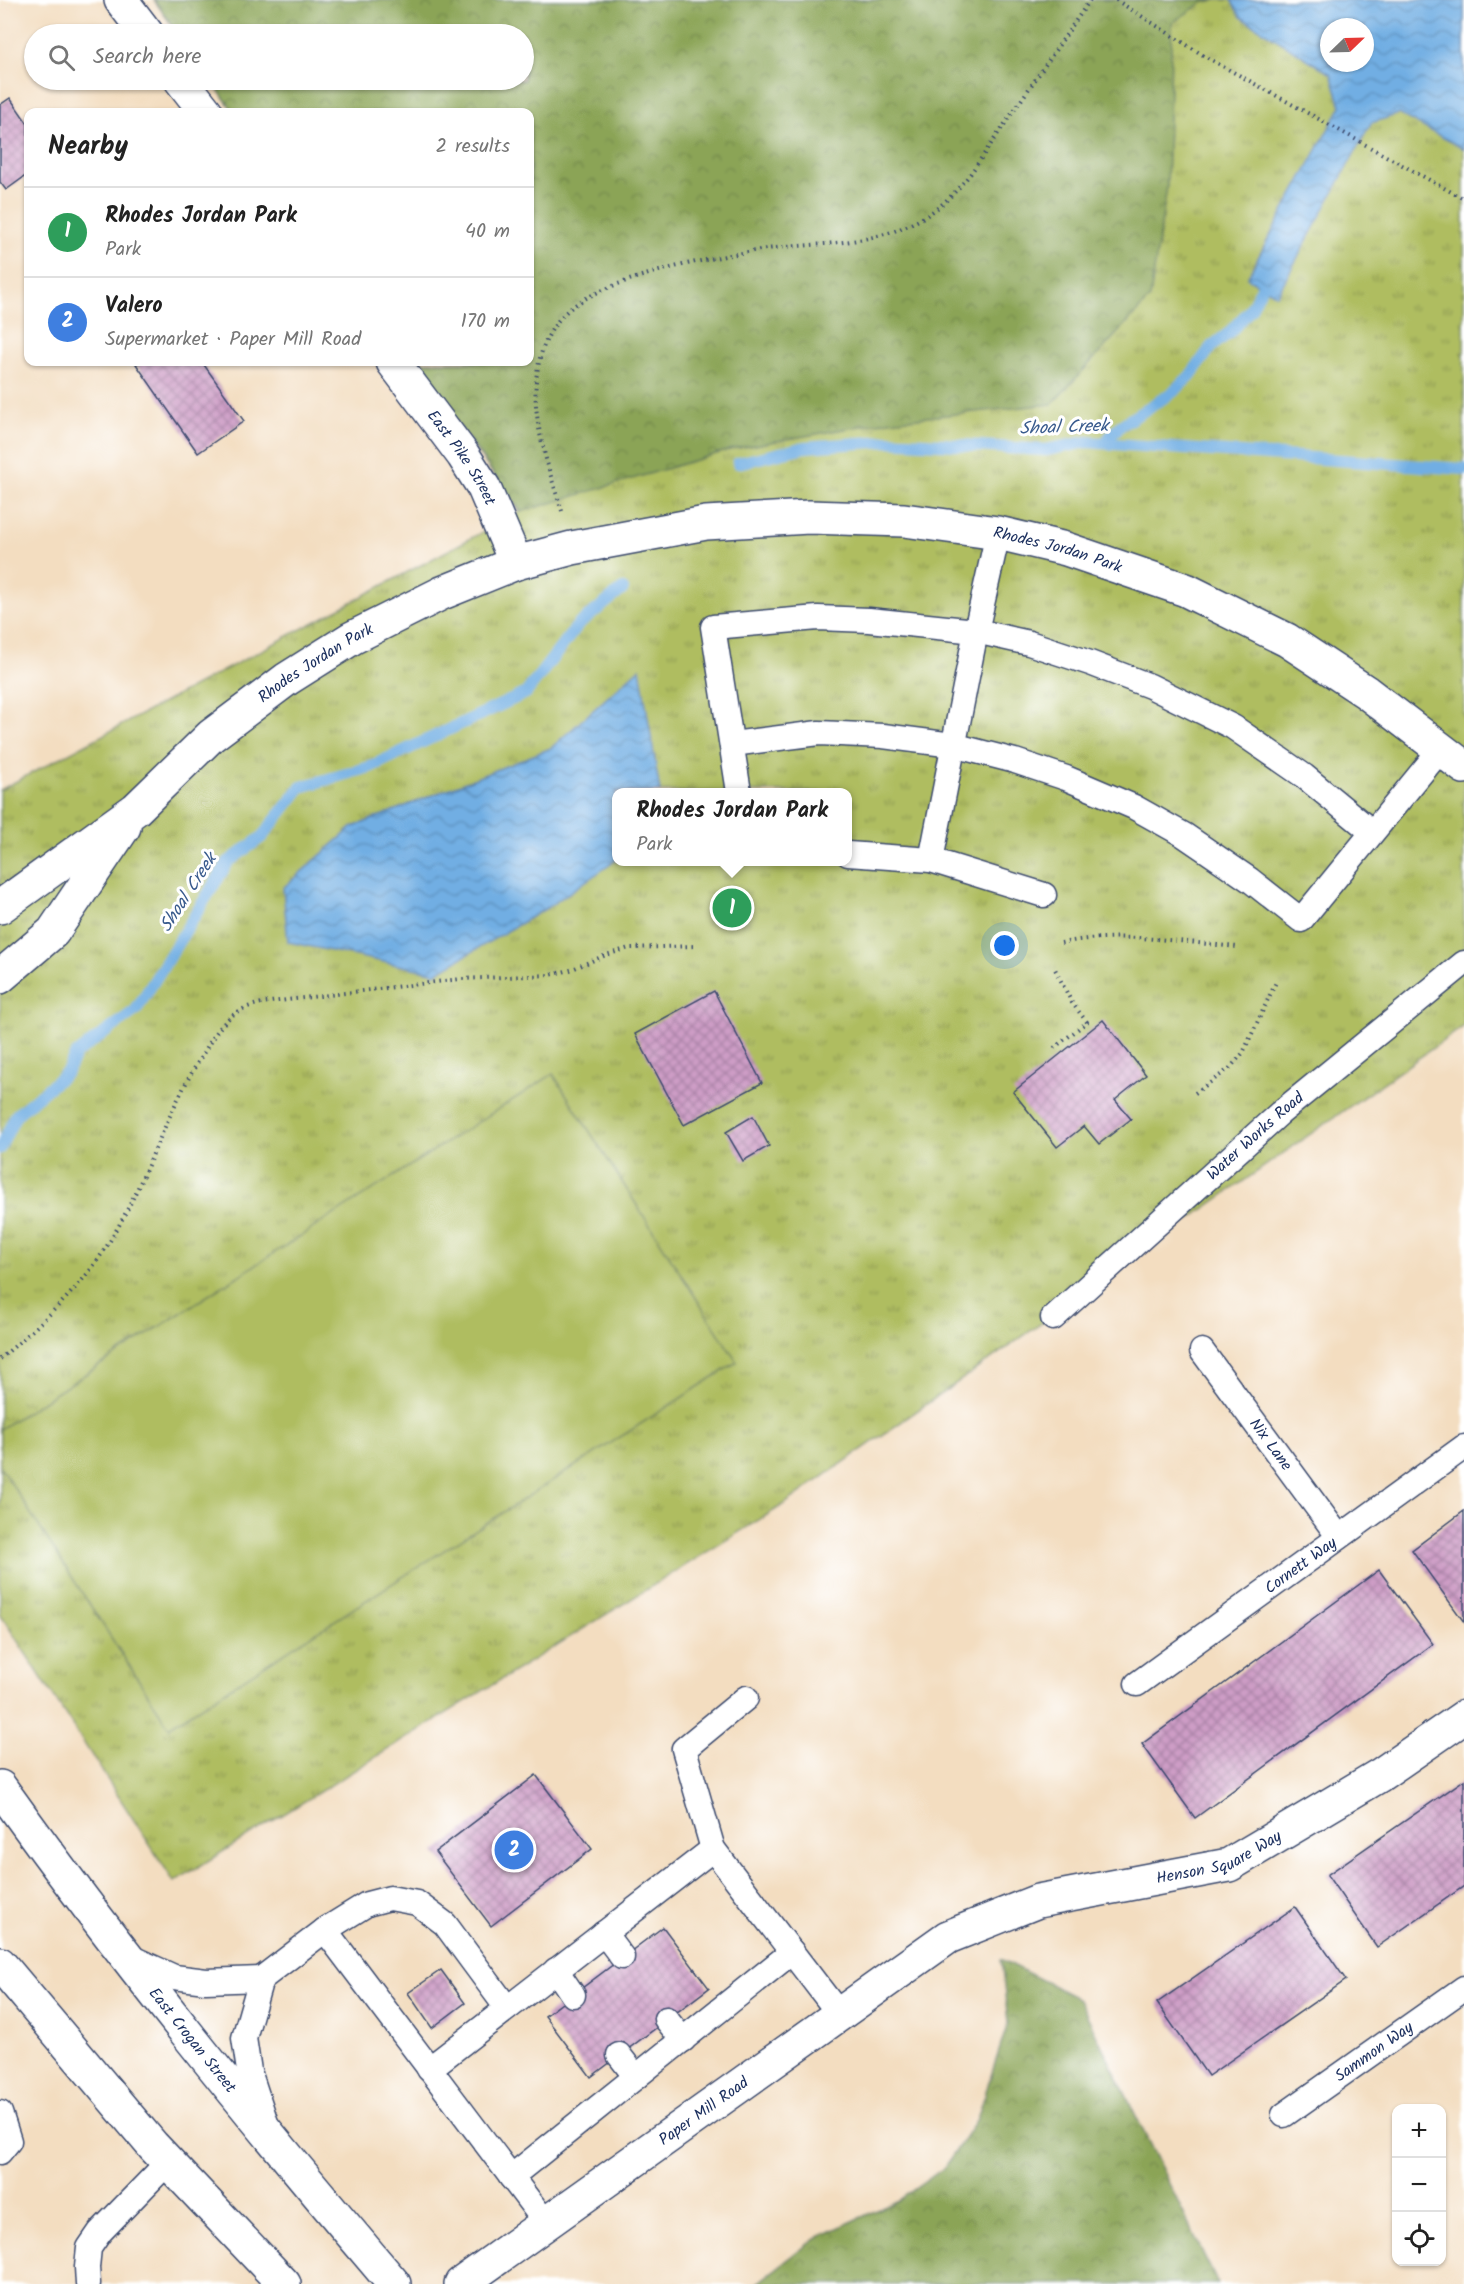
<!DOCTYPE html>
<meta charset="utf-8">
<style>
body{margin:0;font-family:Kalam,sans-serif;background:#f2f2f2;color:#222}
.controls{position:absolute;right:18px;bottom:18px;display:grid;overflow:hidden;border-radius:12px;box-shadow:0 2px 4px #0004}
.controls button{width:54px;height:54px;display:grid;place-items:center;padding:0;border:0;border-bottom:2px solid #e0e0e0;background:#fff;color:#222;font:30px sans-serif}
.compass{position:absolute;left:1320px;top:18px;width:54px;height:54px;border-radius:50%;background:#fff;box-shadow:0 2px 4px #0004;rotate:67deg}
.you{position:absolute;left:1005px;top:946px;width:21px;height:21px;margin:-15px;border:4px solid #fff;border-radius:50%;background:#1a73e8;box-shadow:0 0 0 9px #1a73e833}
.badge{display:grid;place-items:center;width:39px;height:39px;border-radius:50%;background:#0b8043;color:#fff;font-size:20px;font-weight:700}
.pin{position:absolute;translate:-50% -50%;border:3px solid #fff;box-shadow:0 2px 6px #0006}
.popup{position:absolute;left:612px;top:788px;width:240px;height:78px;box-sizing:border-box;display:grid;place-content:center;border-radius:12px;background:#fff;filter:drop-shadow(0 2px 4px #0005);font-size:20px;white-space:nowrap;color:#767676}
.popup b{font-size:22px;color:#222}
.popup::after{content:'';position:absolute;left:50%;top:100%;margin-left:-12px;border:12px solid transparent;border-top-color:#fff}
.list{margin:0;padding:0;list-style:none}
h2{display:flex;justify-content:space-between;align-items:center;height:78px;margin:0;padding:0 24px;font-size:26px}
h2 small{font-size:20px;font-weight:400;color:#767676}
.list li{display:grid;grid-template-columns:39px 1fr auto;gap:18px;align-items:center;box-sizing:border-box;height:90px;padding:0 24px;border-top:2px solid #e0e0e0}
.list b{display:block;font-size:22px;white-space:nowrap}
.list p{margin:0;font-size:20px;white-space:nowrap;color:#767676}
.list em{font-size:20px;font-style:normal;color:#767676}
.icon{flex:none;width:33px;height:33px;fill:none;stroke:currentColor;stroke-width:2;stroke-linecap:round;stroke-linejoin:round}
.map{position:relative;flex:none;width:1464px;height:2284px;overflow:hidden}
.search{position:absolute;background:#fff;box-shadow:0 2px 4px #0004;left:24px;top:24px;width:510px;height:66px;display:flex;align-items:center;gap:15px;box-sizing:border-box;padding:0 21px;border-radius:33px;color:#767676;font-size:22px}
.panel{position:absolute;background:#fff;box-shadow:0 2px 4px #0004;left:24px;top:108px;width:510px;height:258px;border-radius:12px}
.map>svg:first-child{display:block}
.grass{fill:url(#grass-tufts);stroke:#65765f;stroke-width:1.5;fill-rule:evenodd}
.forest{fill:url(#forest-crowns);stroke:#536a5a;stroke-width:1.5}
.pitch{fill:#afbd60;stroke:#65765f;stroke-width:1.5}
.water{fill:url(#water-waves);stroke:#466ea0;stroke-width:1.5;fill-rule:evenodd}
.lines{fill:none;stroke-linecap:round;stroke-linejoin:round}
.stream{stroke:#71aee3;stroke-width:12}
.building{fill:url(#building-cross-hatch)}
.service-casing{stroke:#3b496d;stroke-width:27}
.minor-casing{stroke:#3b496d;stroke-width:36}
.primary-casing{stroke:#3b496d;stroke-width:36}
.path{stroke:#3b496d;stroke-width:4;stroke-dasharray:1.5 4.5;stroke-linecap:butt}
.service{stroke:#fff;stroke-width:24}
.minor{stroke:#fff;stroke-width:33}
.primary{stroke:#fff;stroke-width:33}
.labels{text-anchor:middle;dominant-baseline:central;stroke-width:6;stroke-linejoin:round;paint-order:stroke}
.street-label{font-size:16px;fill:#1b2f5e;stroke:#fff}
.water-label{font-size:18px;font-style:italic;fill:#395b8d;stroke:#fff}
</style>
<div class="map">
<svg width="1464" height="2284" viewBox="0 0 1464 2284">
<defs>
<pattern id="grass-tufts" width="24" height="20" patternUnits="userSpaceOnUse" patternTransform="scale(1.5)"><rect width="24" height="20" fill="#afbd60"/><path d="M3 7l-1-3M5 7V3M7 7l1-3M15 17l-1-3M17 17v-4M19 17l1-3" fill="none" stroke="#8e9a52"/></pattern>
<pattern id="forest-crowns" width="20" height="18" patternUnits="userSpaceOnUse" patternTransform="scale(1.5)"><rect width="20" height="18" fill="#8ba456"/><path d="M2 6a3 3 0 1 1 6 0M12 15a3 3 0 1 1 6 0" fill="none" stroke="#71864a"/></pattern>
<pattern id="water-waves" width="16" height="10" patternUnits="userSpaceOnUse" patternTransform="scale(1.5)"><rect width="16" height="10" fill="#71aee3"/><path d="M0 5q4-4 8 0t8 0" fill="none" stroke="#5c8ebb"/></pattern>
<pattern id="building-cross-hatch" width="8" height="8" patternUnits="userSpaceOnUse" patternTransform="scale(1.5)"><rect width="8" height="8" fill="#ce9dc6"/><path d="M0 0l8 8M0 8l8-8" fill="none" stroke="#a680a4"/></pattern>
</defs>
<rect width="100%" height="100%" fill="#fff"/>
<filter id="ink" filterUnits="userSpaceOnUse"><feTurbulence type="fractalNoise" baseFrequency=".0167" numOctaves="2"/><feDisplacementMap in="SourceGraphic" scale="12" xChannelSelector="R" yChannelSelector="G"/><feConvolveMatrix kernelMatrix="1 2 1 2 8 2 1 2 1" color-interpolation-filters="sRGB"/></filter>
<filter id="wash" filterUnits="userSpaceOnUse"><feTurbulence type="fractalNoise" baseFrequency=".008" numOctaves="4" result="noise"/><feDisplacementMap in="SourceGraphic" scale="24" xChannelSelector="R" yChannelSelector="G"/><feGaussianBlur stdDeviation="1.35" result="paint"/><feColorMatrix in="noise" values="0 0 0 0 0 0 0 0 0 0 0 0 0 0 0 0 0 1.4 0 .05"/><feComposite in="paint" operator="in"/></filter>
<g filter="url(#wash)">
<rect width="100%" height="100%" fill="#f3ddc0"/>
<path class="grass" d="M154 0H1464V1026L783 1505 174 1882 0 1614V790L520 512 413 362H530V112H234L211 80H524V34H178ZM1329 27H1365V63H1329ZM616 792H848V862H616Z"/>
<g class="forest">
<path d="M154 0H1217L1202 3 1172 23 1167 187 1150 298 1052 404 889 421 733 449 521 512 413 362H530V112H234L211 80H524V34H178Z"/>
<path d="M1001 1959 1079 1999 1218 2284H756L816 2238 899 2200 945 2167 977 2119 1008 2023Z"/>
</g>
<path class="pitch" d="M553 1074 737 1362 169 1727 0 1466V1429Z"/>
<g class="water">
<path d="M1231 0H1464V149L1399 114 1371 123 1277 295 1247 278 1341 106 1331 74 1241 17ZM1329 27H1365V63H1329Z"/>
<path d="M640 668 660 792H616V859L611 864 545 909 436 973 288 942 283 888 353 827 551 748Z"/>
</g>
<g class="lines">
<g class="stream">
<path d="M1105 442 1120 426 1173 392 1190 376 1212 346 1229 333 1250 310 1262 287"/>
<path d="M738 463 805 447 888 441 1046 450 1087 442 1464 469"/>
<path d="M0 1148 16 1115 66 1073 76 1054 136 1010 228 862 262 837 301 787 370 767 526 693 578 625 623 589"/>
</g>
</g>
<g id="blocks">
<g class="building">
<path d="M10 98 28 124V174L6 190 0 182V105Z"/>
<path d="M140 362H202L244 421 198 453 136 364Z"/>
<path d="M714 991 762 1083 684 1125 635 1034Z"/>
<path d="M1103 1020 1146 1075 1115 1100 1131 1119 1099 1144 1084 1126 1057 1147 1013 1092Z"/>
<path d="M753 1116 769 1146 743 1161 726 1132Z"/>
<path d="M1464 1511V1622L1412 1550Z"/>
<path d="M1379 1570 1433 1644 1195 1818 1142 1744Z"/>
<path d="M536 1775 592 1849 491 1926 435 1852Z"/>
<path d="M1464 1780V1886L1377 1947 1327 1875Z"/>
<path d="M1295 1907 1346 1980 1208 2076 1157 2003Z"/>
<path d="M663 1927 709 1988 591 2077 545 2016Z"/>
<path d="M441 1970 465 2003 432 2028 408 1993Z"/>
</g>
</g>
</g>
<g filter="url(#ink)">
<use href="#blocks" fill-opacity="0" stroke="#3b496d" stroke-width="1.5"/>
<g class="lines">
<defs>
<g id="service">
<path d="M732 744 819 733 883 736 953 745 1015 761 1066 778 1134 807 1184 835 1250 880 1301 920 1441 749"/>
<path d="M739 792 713 627 818 618 869 620 976 631 1029 643 1090 663 1150 686 1233 727 1304 776 1372 832"/>
<path d="M848 854 931 860 1044 895"/>
<path d="M931 860 976 631 998 533"/>
<path id="s1" d="M1053 1318 1280 1113 1464 963"/>
<path id="s2" d="M1202 1351 1339 1537"/>
<path id="s3" d="M1137 1684 1464 1447"/>
<path d="M746 1698 684 1749 713 1849 840 2015"/>
<path d="M325 1930 546 2223"/>
<path d="M604 1933 622 1957"/>
<path d="M130 1957 174 1977 206 1981 261 1979"/>
<path d="M556 1970 573 1995"/>
<path d="M666 2019 683 2040"/>
<path d="M619 2055 636 2077"/>
<path d="M429 2069 713 1849"/>
<path d="M0 2113 9 2141 0 2152"/>
<path id="s4" d="M1284 2115 1464 1988"/>
<path d="M266 2123 249 2071 244 2038 261 1979 325 1930 367 1904 390 1898 417 1903 445 1924 507 2008"/>
<path d="M511 2177 792 1952"/>
<path d="M88 2284 87 2267 89 2248 100 2232 169 2161"/>
</g>
<g id="minor">
<path d="M121 0 147 34"/>
<path d="M181 80 206 112"/>
<path id="s5" d="M393 362 463 455 484 488 516 563"/>
<path id="s6" d="M0 907 136 809 211 736 287 679 352 638 442 593 516 563 572 548 706 523 809 517 904 520 998 533 1066 549 1186 590 1287 640 1366 692 1464 767"/>
<path d="M0 977 53 932 124 827"/>
<path id="s7" d="M461 2284 948 1937 1038 1901 1229 1865 1380 1775 1464 1717"/>
</g>
<g id="primary">
<path id="s8" d="M0 1787C123 1959 257 2123 394 2284"/>
<path d="M0 1964 153 2146 284 2284"/>
</g>
</defs>
<use href="#service" class="service-casing"/>
<use href="#minor" class="minor-casing"/>
<use href="#primary" class="primary-casing"/>
<g class="path">
<path d="M1116 0 1206 57 1464 199"/>
<path d="M562 511C549 471 530 415 537 373 540 352 547 333 562 316 595 280 705 259 753 251 800 243 851 247 897 230 932 216 948 202 971 173L1090 0"/>
<path d="M1061 943C1120 931 1179 942 1238 947"/>
<path d="M1054 1048 1087 1022 1072 1003 1055 969"/>
<path d="M1195 1093 1229 1069 1243 1053 1277 980"/>
<path d="M0 1359C35 1328 73 1296 99 1258 141 1197 160 1125 198 1062 207 1048 214 1033 226 1021 237 1010 248 1006 262 1003L461 979 550 975 570 970 606 955 629 948 697 946"/>
</g>
<use href="#service" class="service"/>
<use href="#minor" class="minor"/>
<use href="#primary" class="primary"/>
</g>
</g>
<g class="labels">
<g class="street-label">
<text stroke="none"><textPath href="#s5" startOffset="118">East Pike Street</textPath></text>
<text stroke="none"><textPath href="#s6" startOffset="1174">Rhodes Jordan Park</textPath></text>
<text stroke="none"><textPath href="#s6" startOffset="400">Rhodes Jordan Park</textPath></text>
<text stroke="none"><textPath href="#s1" startOffset="272">Water Works Road</textPath></text>
<text stroke="none"><textPath href="#s2" startOffset="116">Nix Lane</textPath></text>
<text stroke="none"><textPath href="#s3" startOffset="202">Cornett Way</textPath></text>
<text stroke="none"><textPath href="#s7" startOffset="882">Henson Square Way</textPath></text>
<text stroke="none"><textPath href="#s8" startOffset="318">East Crogan Street</textPath></text>
<text stroke="none"><textPath href="#s4" startOffset="110">Sammon Way</textPath></text>
<text stroke="none"><textPath href="#s7" startOffset="298">Paper Mill Road</textPath></text>
</g>
<g class="water-label">
<text transform="translate(1064 428) rotate(-2)">Shoal Creek</text>
<text transform="translate(189 893) rotate(-57)">Shoal Creek</text>
</g>
</g>
</svg>
<div class="controls">
<button>+</button>
<button>−</button>
<button><svg class="icon" aria-label="locate" viewBox="0 0 24 24"><circle cx="12" cy="12" r="6"/><path d="M12 2v4M12 18v4M2 12h4M18 12h4"/></svg></button>
</div>
<svg class="compass" viewBox="-18 -18 36 36"><path d="M0-13l5 13h-10z" fill="#e53935"/><path d="M0 13l5-13h-10z" fill="#767676"/></svg>
<div class="you"></div>
<div class="pin badge" style="left:732px;top:908px;background:#2e9e5b">1</div>
<div class="popup"><b>Rhodes Jordan Park</b>Park</div>
<div class="pin badge" style="left:514px;top:1850px;background:#3f7fe0">2</div>
<div class="search"><svg class="icon" aria-label="search" viewBox="0 0 24 24"><circle cx="10" cy="10" r="6"/><path d="M15 15l6 6"/></svg>Search here</div>
<section class="panel">
<h2>Nearby<small>2 results</small></h2>
<ul class="list">
<li><span class="badge" style="background:#2e9e5b">1</span><div><b>Rhodes Jordan Park</b><p>Park</p></div><em>40 m</em></li>
<li><span class="badge" style="background:#3f7fe0">2</span><div><b>Valero</b><p>Supermarket · Paper Mill Road</p></div><em>170 m</em></li>
</ul>
</section>
</div>
